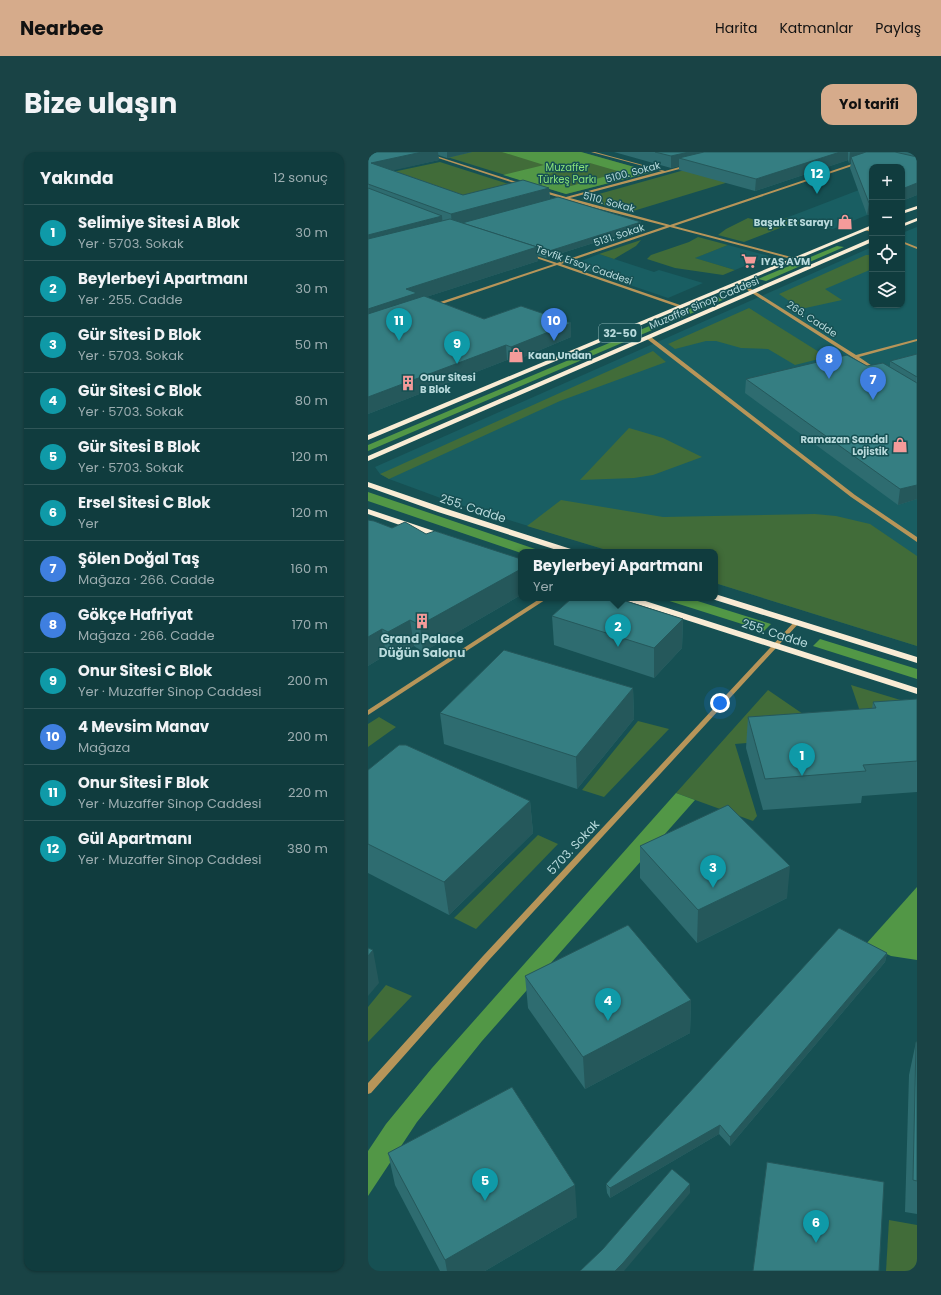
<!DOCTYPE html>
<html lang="tr">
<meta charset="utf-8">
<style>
body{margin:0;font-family:Poppins,sans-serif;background:#194345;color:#f1f3f6}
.controls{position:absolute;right:12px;top:12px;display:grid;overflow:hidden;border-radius:8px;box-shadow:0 1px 3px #0004}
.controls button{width:36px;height:36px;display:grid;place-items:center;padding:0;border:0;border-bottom:1px solid #305658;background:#103c3e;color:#f1f3f6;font:20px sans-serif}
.you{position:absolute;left:352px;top:551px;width:14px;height:14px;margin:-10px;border:3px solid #fff;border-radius:50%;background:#1a73e8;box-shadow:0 0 0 6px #1a73e833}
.badge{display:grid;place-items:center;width:26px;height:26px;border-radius:50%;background:#d6ab8b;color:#fff;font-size:13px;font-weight:700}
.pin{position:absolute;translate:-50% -33px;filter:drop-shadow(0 1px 2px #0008)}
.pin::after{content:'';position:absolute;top:21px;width:14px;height:12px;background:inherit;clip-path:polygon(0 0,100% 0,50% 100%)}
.popup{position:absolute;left:150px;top:397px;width:200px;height:52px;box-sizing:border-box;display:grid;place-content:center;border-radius:8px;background:#103c3e;filter:drop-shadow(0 1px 3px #0005);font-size:13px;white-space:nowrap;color:#9cadb0}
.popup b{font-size:15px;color:#f1f3f6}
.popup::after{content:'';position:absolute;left:50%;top:100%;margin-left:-8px;border:8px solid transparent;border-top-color:#103c3e}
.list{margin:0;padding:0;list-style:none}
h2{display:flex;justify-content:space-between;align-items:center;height:52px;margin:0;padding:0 16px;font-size:17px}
h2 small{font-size:13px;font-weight:400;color:#9cadb0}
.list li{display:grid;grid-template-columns:26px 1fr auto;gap:12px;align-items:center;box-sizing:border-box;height:56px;padding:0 16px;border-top:1px solid #305658}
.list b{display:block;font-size:15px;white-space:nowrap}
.list p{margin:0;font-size:13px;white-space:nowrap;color:#9cadb0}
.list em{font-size:13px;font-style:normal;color:#9cadb0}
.icon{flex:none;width:22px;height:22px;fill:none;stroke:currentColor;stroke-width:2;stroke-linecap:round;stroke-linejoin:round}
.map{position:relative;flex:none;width:549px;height:1119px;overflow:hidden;border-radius:12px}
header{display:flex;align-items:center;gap:24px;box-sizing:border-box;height:56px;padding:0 20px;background:#d6ab8b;color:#111}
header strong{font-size:19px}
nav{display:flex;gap:22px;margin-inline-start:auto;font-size:14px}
.intro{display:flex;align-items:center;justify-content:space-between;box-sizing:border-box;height:96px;padding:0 24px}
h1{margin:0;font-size:28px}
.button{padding:10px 18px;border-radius:12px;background:#d6ab8b;color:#111;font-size:14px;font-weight:700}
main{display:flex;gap:24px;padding:0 24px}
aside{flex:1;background:#103c3e;border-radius:12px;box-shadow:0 1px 3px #0004}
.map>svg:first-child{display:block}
.built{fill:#195e62}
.green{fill:#416c39}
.forest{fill:#529746;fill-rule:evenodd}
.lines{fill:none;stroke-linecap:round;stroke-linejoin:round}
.minor{fill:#b79559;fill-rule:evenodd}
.major{fill:#f9ecd5;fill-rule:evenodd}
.wall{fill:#2e6c70}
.shaded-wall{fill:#25585b}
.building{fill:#357e82;stroke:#25585b}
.labels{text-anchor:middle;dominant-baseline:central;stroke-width:3;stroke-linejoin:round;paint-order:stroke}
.far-park-label{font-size:10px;fill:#89e279;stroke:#165053}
.far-street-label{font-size:10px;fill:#b8dadc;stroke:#165053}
.far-poi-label{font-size:10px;font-weight:bold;fill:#b8dadc;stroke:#165053;text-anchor:start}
.shield{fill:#165053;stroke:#87b1b3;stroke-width:1}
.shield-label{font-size:11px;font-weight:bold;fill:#b8dadc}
.street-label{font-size:12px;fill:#b8dadc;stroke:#165053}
.poi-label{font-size:12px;font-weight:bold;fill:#b8dadc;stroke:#165053}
</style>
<header>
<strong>Nearbee</strong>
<nav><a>Harita</a><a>Katmanlar</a><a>Paylaş</a></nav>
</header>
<div class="intro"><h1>Bize ulaşın</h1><a class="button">Yol tarifi</a></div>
<main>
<aside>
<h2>Yakında<small>12 sonuç</small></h2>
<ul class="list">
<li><span class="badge" style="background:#0f9aa8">1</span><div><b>Selimiye Sitesi A Blok</b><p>Yer · 5703. Sokak</p></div><em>30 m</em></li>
<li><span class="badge" style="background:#0f9aa8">2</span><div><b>Beylerbeyi Apartmanı</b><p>Yer · 255. Cadde</p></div><em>30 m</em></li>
<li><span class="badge" style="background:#0f9aa8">3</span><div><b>Gür Sitesi D Blok</b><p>Yer · 5703. Sokak</p></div><em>50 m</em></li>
<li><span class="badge" style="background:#0f9aa8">4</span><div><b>Gür Sitesi C Blok</b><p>Yer · 5703. Sokak</p></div><em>80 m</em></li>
<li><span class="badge" style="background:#0f9aa8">5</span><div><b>Gür Sitesi B Blok</b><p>Yer · 5703. Sokak</p></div><em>120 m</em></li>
<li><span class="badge" style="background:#0f9aa8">6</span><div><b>Ersel Sitesi C Blok</b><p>Yer</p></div><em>120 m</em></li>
<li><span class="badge" style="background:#3f7fe0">7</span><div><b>Şölen Doğal Taş</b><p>Mağaza · 266. Cadde</p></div><em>160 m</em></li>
<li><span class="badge" style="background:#3f7fe0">8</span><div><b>Gökçe Hafriyat</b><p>Mağaza · 266. Cadde</p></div><em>170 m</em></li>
<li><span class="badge" style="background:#0f9aa8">9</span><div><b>Onur Sitesi C Blok</b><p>Yer · Muzaffer Sinop Caddesi</p></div><em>200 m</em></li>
<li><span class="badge" style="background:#3f7fe0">10</span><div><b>4 Mevsim Manav</b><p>Mağaza</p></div><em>200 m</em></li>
<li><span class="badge" style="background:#0f9aa8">11</span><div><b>Onur Sitesi F Blok</b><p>Yer · Muzaffer Sinop Caddesi</p></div><em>220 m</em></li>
<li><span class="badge" style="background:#0f9aa8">12</span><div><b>Gül Apartmanı</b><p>Yer · Muzaffer Sinop Caddesi</p></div><em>380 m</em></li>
</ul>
</aside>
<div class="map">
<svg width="549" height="1119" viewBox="0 0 549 1119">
<rect width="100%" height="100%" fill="#165053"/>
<g class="built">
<path d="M504 33V61L465 77 418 66Z"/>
<path d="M549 75V494L347 431V400H245L86 351 21 327 12 322 7 315 504 95V153H534V81Z"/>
<path d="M360 93 401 104 367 118 326 106Z"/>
<path d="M231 102 286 120 291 118 335 131 300 146 203 113Z"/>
</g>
<g class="green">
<path d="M63 0H213L284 20 198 42Z"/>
<path d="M72 10 156 37 99 51 0 17 15 22Z"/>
<path d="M320 17 364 29 262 60 213 47Z"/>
<path d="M380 66 403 72 418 66 438 71 412 76 376 90 350 83 358 77Z"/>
<path d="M330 85 360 93 327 106 367 118 355 123 307 116 279 107 283 103 321 90Z"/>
<path d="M273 88 268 94 246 107 231 102Z"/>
<path d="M498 103H504V117L457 137 474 148 433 157 411 142Z"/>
<path d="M381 156 459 205 427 213 400 197 373 196 348 189H338L307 197 300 192Z"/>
<path d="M285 199 298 210 192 249 21 327 12 322Z"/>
<path d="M261 276 295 286 334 305 285 323 266 326 212 328Z"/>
<path d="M193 348 295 365 447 362 468 364 502 372 549 404V494L347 431V400H245L159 374Z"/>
<path d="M483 533 549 553 497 574Z"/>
<path d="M400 538 435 562 459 584 367 592 389 664 385 669 308 641Z"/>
<path d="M11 565 28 575 0 595V572Z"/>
<path d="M270 569 301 577 236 645 214 638Z"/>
<path d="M170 683 190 692 108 777 86 766Z"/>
<path d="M18 833 44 844 0 890V855Z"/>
<path d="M521 1068 549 1073V1119H518Z"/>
</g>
<g class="forest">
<path d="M134 0H213L284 20 198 42 135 23 176 13ZM222 11 253 20 203 34 173 24Z"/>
<path d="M469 94 476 95 398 129 390 127Z"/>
<path d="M350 145 357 147 0 299V293Z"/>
<path d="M0 340 176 400 153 401 0 349Z"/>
<path d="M292 446H320L403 472 396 479Z"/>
<path d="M452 487 549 517V527L445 494Z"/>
<path d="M308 641 327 648 114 889 49 970 0 1044V999L18 972 64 916Z"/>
<path d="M549 735V808L523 804 498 792Z"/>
</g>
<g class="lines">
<g class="minor">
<path d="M52 0H56L158 33 155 34Z"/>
<path d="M223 0H227L297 19 319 13V15L202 46 302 73 490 10 493 11 306 74 427 106V108L302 75 193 112 315 154V156H313L189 113 65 155H63V153L186 112 159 103V101L189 111 298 74 224 55 173 40 174 38 198 45 294 19Z"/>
<path d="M497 76 504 78V80L496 78Z"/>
<path d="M534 89 549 95V97L534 91Z"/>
<path d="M370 130H372L488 203 549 187V189L491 205 510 218 506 219 370 132Z"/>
<path d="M279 185H283L487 343 549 385V390L483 345 279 187Z"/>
<path d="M173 446H180L0 563V558Z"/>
<path d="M429 468 431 469 432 470 431 471 121 808 3 941 0 942V931L115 804 427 469Z"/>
</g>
<g class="major">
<path d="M549 54V57L534 62V59Z"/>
<path d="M549 66V69L534 75V72Z"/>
<path d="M504 73V76L0 288V283Z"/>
<path d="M504 86V90L0 309V304Z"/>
<path d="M0 330 76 356 206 398 207 400H195L70 360 0 335Z"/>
<path d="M0 357 78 383 79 385 78 387H72L0 362Z"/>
<path d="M347 442 549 505V511L344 447 347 446Z"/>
<path d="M255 446H268L549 536V542L256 448Z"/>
</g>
</g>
<g class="wall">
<path d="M0 0H104L79 6 70 3 71 8 24 18 95 43 181 36 182 47 273 76 178 106 169 103 170 109 58 145 116 167 203 171V185L144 210 139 208 0 262Z"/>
<path d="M246 0H549V43L534 49V15H504V61L499 63 482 16 483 10 481 11 480 8 387 39 311 18V14L303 16Z"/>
<path d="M549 202V347L530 353 377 241 378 227 499 214 522 215V209Z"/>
<path d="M0 368 24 376 58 382 153 407V443L55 500 46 494 24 507 18 503 0 514Z"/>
<path d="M184 464 315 467 314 496 286 526 186 493Z"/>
<path d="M265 536 266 567 209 637 76 592 72 561Z"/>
<path d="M549 547V640L494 644 493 651 395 658 378 596 380 565 504 557 505 550Z"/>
<path d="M0 618 162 649 165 681 81 763 0 721Z"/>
<path d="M272 694 419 746 329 791 272 726Z"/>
<path d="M519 801 517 810 362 994 351 982 242 1046 239 1041 238 1032Z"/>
<path d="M157 824 323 848 322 881 217 937 160 856Z"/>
<path d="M548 890H549V1062L537 1060 541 923Z"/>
<path d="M20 1001 209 1065 117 1119H72L27 1033Z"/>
</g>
<g class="shaded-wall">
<path d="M54 0H70L71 8 5 23 3 11Z"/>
<path d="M79 0H104L79 6Z"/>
<path d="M321 0H366L311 6V14L303 16V4Z"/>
<path d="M472 0H480V8L387 39 388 27Z"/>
<path d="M482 0H499L483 5V10L481 11Z"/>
<path d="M549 31V43L534 49V37Z"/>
<path d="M181 36 182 48 84 74 83 62Z"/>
<path d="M504 49V61L499 63 501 51Z"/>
<path d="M74 64 75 77 0 96V83Z"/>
<path d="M273 70V76L178 106V100Z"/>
<path d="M169 95 170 109 49 148 0 172V157L38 137Z"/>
<path d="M203 171V185L144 210 143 195Z"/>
<path d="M138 193 139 208 0 262V245Z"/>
<path d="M549 333V347L530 353 532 337Z"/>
<path d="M153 417V443L55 500 52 473Z"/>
<path d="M315 467 314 496 286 526V496Z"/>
<path d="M42 468 46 494 24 507 20 480Z"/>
<path d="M14 477 18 503 0 514V485Z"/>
<path d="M265 536 266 567 209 637 208 605Z"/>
<path d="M162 649 165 681 81 763 76 730Z"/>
<path d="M422 714 419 746 329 791 330 758Z"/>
<path d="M5 798 11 831 0 844V804Z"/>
<path d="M519 801 517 810 362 994V985Z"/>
<path d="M323 848 322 881 217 937 215 905Z"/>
<path d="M352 973 351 982 242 1046V1036Z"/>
<path d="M322 1032V1041L256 1119H247Z"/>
<path d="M207 1033 209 1065 117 1119H79L77 1108Z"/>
</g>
<g class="building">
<path d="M0 0H54L3 11 95 43 155 28 181 36 83 62 0 32Z"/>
<path d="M287 0H321L303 4Z"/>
<path d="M336 0H472L388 27 311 6Z"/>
<path d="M498 0H527L549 5V31L534 37V15H504V49L501 51 483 5Z"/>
<path d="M0 36 74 64 0 83Z"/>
<path d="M190 45 273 70 178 100 169 97V95L94 71Z"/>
<path d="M82 67 169 95 38 137 49 141 0 157V87Z"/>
<path d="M56 144 116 167 153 154 203 171 143 195 138 193 0 245V162Z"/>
<path d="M549 202V225L522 209Z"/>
<path d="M479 203 499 214 515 211 549 231V333L532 337 378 227Z"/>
<path d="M0 368 6 369 24 376 37 370 58 382 67 379 153 407V417L52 473 42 468 20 480 14 477 0 485Z"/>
<path d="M204 446H248L315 467 286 496 184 464Z"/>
<path d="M136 498 265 536 208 605 72 561Z"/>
<path d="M549 547V609L495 613 498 619 397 627 380 565 508 556 505 550Z"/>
<path d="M31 593H38L162 649 76 730 0 692V618Z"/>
<path d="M360 653 422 714 330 758 272 694Z"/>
<path d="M260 773 323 848 215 905 157 824Z"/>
<path d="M471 776 519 801 362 985 352 973 242 1036 238 1032Z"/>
<path d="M0 796 5 798 0 804Z"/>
<path d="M548 890H549V1029L545 1028Z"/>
<path d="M144 935 207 1033 77 1108 20 1001Z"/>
<path d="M399 1010 516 1030 511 1119H385Z"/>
<path d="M304 1017 322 1032 255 1111 247 1119H212L235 1097Z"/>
</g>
<defs>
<symbol id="shop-bare" viewBox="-9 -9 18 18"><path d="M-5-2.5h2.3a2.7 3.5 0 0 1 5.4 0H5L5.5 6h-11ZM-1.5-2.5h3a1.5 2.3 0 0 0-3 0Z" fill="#f59b9a" stroke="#165053" stroke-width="2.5" paint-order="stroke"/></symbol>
<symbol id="supermarket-bare" viewBox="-9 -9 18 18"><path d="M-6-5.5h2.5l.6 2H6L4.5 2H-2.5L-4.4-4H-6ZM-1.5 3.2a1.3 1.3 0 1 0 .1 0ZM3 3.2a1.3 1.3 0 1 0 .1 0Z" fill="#f59b9a" stroke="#165053" stroke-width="2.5" paint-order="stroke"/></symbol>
<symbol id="building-bare" viewBox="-9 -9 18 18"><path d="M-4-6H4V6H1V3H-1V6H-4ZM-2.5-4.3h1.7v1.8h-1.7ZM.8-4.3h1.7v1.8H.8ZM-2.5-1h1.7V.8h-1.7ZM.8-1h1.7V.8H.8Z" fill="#f59b9a" stroke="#165053" stroke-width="2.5" paint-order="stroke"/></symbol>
</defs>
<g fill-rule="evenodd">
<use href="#shop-bare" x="466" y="59" width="22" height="22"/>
<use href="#supermarket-bare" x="370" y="98" width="22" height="22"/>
<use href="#shop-bare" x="137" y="192" width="22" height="22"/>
<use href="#building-bare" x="29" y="220" width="22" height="22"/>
<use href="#shop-bare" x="521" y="282" width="22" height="22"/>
<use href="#building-bare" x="43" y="458" width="22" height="22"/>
</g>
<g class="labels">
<g class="far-park-label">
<text x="199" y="15">Muzaffer<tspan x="199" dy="12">Türkeş Parkı</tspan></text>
</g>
<g class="far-street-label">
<text transform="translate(265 20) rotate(-15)">5100. Sokak</text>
<text transform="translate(241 50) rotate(15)">5110. Sokak</text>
<text transform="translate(251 83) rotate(-18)">5131. Sokak</text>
<text transform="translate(216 113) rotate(19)">Tevfik Ersoy Caddesi</text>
<text transform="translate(336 151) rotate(-23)">Muzaffer Sinop Caddesi</text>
<text transform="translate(444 167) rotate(33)">266. Cadde</text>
</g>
<g class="far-poi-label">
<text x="465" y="70" text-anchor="end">Başak Et Sarayı</text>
<text x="393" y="109">IYAŞ AVM</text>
<text x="160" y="203">Kaan Undan</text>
<text x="52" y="225">Onur Sitesi<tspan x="52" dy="12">B Blok</tspan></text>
<text x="520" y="287" text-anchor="end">Ramazan Sandal<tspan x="520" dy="12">Lojistik</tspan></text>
</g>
<rect class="shield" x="231" y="172" width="42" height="18" rx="3"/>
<g class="shield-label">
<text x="252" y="181">32-50</text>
</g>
<g class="street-label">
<text transform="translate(105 356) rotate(18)">255. Cadde</text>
<text transform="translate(407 481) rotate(18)">255. Cadde</text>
<text transform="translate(205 695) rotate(-47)">5703. Sokak</text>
</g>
<g class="poi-label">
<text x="54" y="486">Grand Palace<tspan x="54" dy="14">Düğün Salonu</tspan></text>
</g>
</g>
</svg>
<div class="controls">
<button>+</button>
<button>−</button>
<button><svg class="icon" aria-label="locate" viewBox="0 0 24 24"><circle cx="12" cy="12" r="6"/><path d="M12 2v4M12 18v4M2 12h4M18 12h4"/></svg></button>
<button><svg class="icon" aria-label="layers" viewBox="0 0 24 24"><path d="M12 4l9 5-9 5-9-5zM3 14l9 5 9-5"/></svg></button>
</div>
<div class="you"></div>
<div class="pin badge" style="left:434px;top:624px;background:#0f9aa8">1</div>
<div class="pin badge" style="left:250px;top:495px;background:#0f9aa8">2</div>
<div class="popup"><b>Beylerbeyi Apartmanı</b>Yer</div>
<div class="pin badge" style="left:345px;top:736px;background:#0f9aa8">3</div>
<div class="pin badge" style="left:240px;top:869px;background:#0f9aa8">4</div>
<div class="pin badge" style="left:117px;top:1049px;background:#0f9aa8">5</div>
<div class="pin badge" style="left:448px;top:1091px;background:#0f9aa8">6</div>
<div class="pin badge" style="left:505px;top:248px;background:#3f7fe0">7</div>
<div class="pin badge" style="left:461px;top:227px;background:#3f7fe0">8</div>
<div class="pin badge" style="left:89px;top:212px;background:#0f9aa8">9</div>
<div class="pin badge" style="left:186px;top:189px;background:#3f7fe0">10</div>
<div class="pin badge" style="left:31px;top:189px;background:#0f9aa8">11</div>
<div class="pin badge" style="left:449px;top:42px;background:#0f9aa8">12</div>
</div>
</main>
